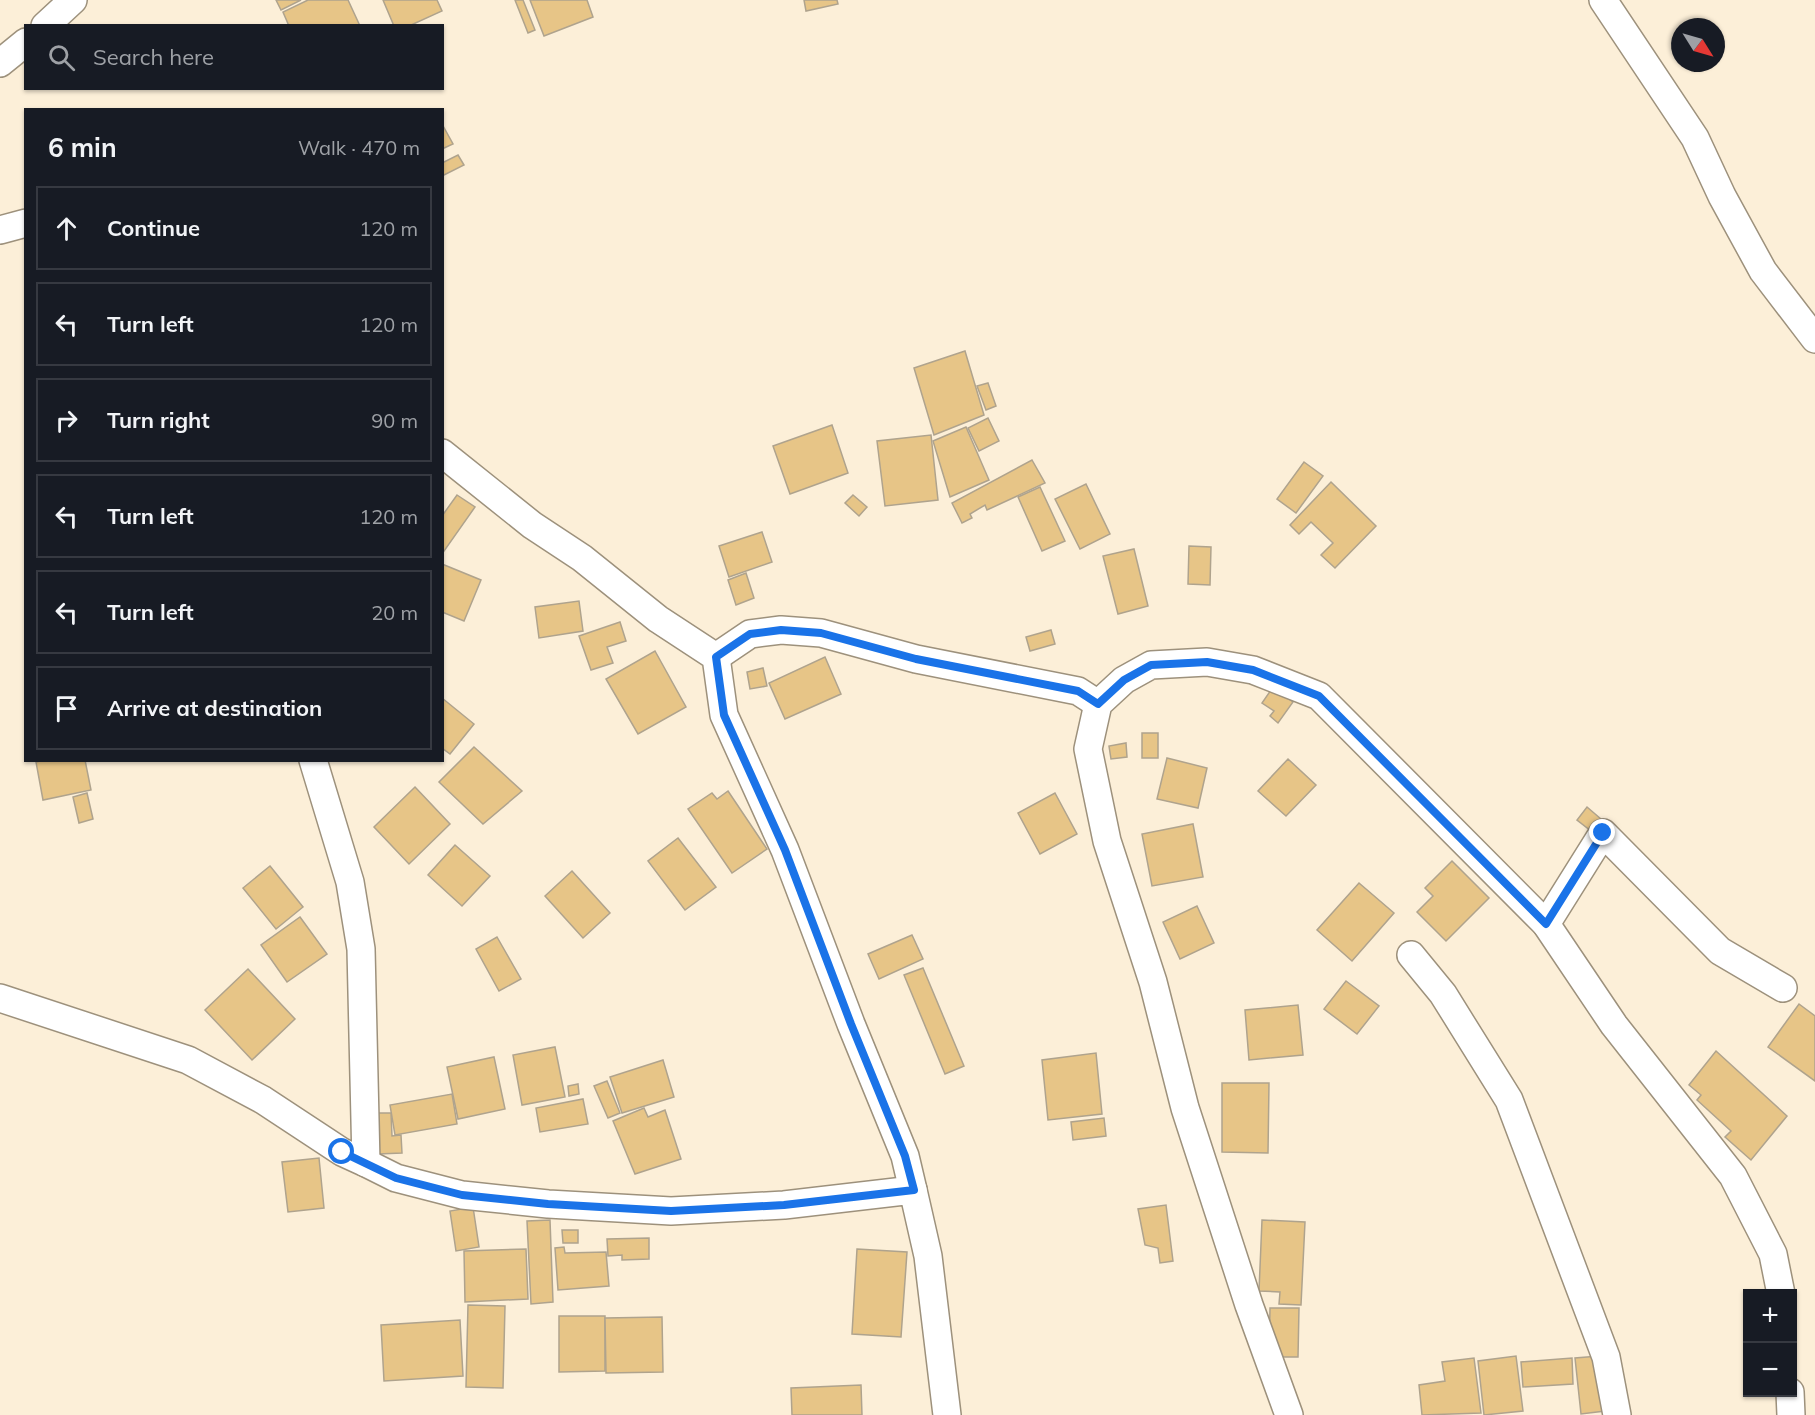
<!DOCTYPE html>
<meta charset="utf-8">
<style>
body{margin:0;font-family:Mulish,sans-serif;background:#20242c;color:#f1f3f6}
.controls{position:absolute;right:18px;bottom:18px;display:grid;overflow:hidden;border-radius:0px;box-shadow:0 2px 4px #0004}
.controls button{width:54px;height:54px;display:grid;place-items:center;padding:0;border:0;border-bottom:2px solid #363941;background:#171b24;color:#f1f3f6;font:30px sans-serif}
.compass{position:absolute;left:1671px;top:18px;width:54px;height:54px;border-radius:50%;background:#171b24;box-shadow:0 2px 4px #0004;rotate:127deg}
.stop{position:absolute;width:18px;height:18px;margin:-14px;border:4px solid #1a73e8;border-radius:50%;background:#fff}
.stop.end{background:#1a73e8;border-color:#fff;box-shadow:0 2px 6px #0008}
.list{margin:0;padding:0;list-style:none}
h2{display:flex;justify-content:space-between;align-items:center;height:78px;margin:0;padding:0 24px;font-size:26px}
h2 small{font-size:20px;font-weight:400;color:#9ea1a6}
.list li{display:grid;grid-template-columns:39px 1fr auto;gap:18px;align-items:center;box-sizing:border-box;height:84px;margin:0 12px 12px;padding:0 12px;border:2px solid #363941;border-radius:0px}
.list b{display:block;font-size:22px;white-space:nowrap}
.list em{font-size:20px;font-style:normal;color:#9ea1a6}
.icon{flex:none;width:33px;height:33px;fill:none;stroke:currentColor;stroke-width:2;stroke-linecap:round;stroke-linejoin:round}
.map{position:relative;flex:none;width:1815px;height:1415px;overflow:hidden}
.search{position:absolute;background:#171b24;box-shadow:0 2px 4px #0004;left:24px;top:24px;width:420px;height:66px;display:flex;align-items:center;gap:15px;box-sizing:border-box;padding:0 21px;border-radius:0px;color:#9ea1a6;font-size:22px}
.panel{position:absolute;background:#171b24;box-shadow:0 2px 4px #0004;left:24px;top:108px;width:420px;height:654px;border-radius:0px}
.map>svg:first-child{display:block}
.building{fill:#e7c587;stroke:#afa38d;stroke-width:1.5}
.lines{fill:none;stroke-linecap:round;stroke-linejoin:round}
.minor-casing{stroke:#9d917c;stroke-width:30}
.minor{stroke:#fff;stroke-width:27}
.route{stroke:#1a73e8;stroke-width:8}
</style>
<div class="map">
<svg width="1815" height="1415" viewBox="0 0 1815 1415">
<rect width="100%" height="100%" fill="#fcefd8"/>
<g class="building">
<path d="M276 0H301L281 10Z"/>
<path d="M308 0H348L360 26H289L283 12Z"/>
<path d="M383 0H437L442 11 409 26H394Z"/>
<path d="M515 0H523L535 30 528 33Z"/>
<path d="M530 0H587L593 17 544 36Z"/>
<path d="M804 0H837L838 4 806 11Z"/>
<path d="M442 124 453 144 442 149Z"/>
<path d="M458 155 464 165 442 176V163Z"/>
<path d="M965 351 984 415 934 435 914 368Z"/>
<path d="M988 383 996 406 986 410 977 386Z"/>
<path d="M988 418 999 441 979 451 968 428Z"/>
<path d="M832 425 848 473 790 494 773 446Z"/>
<path d="M966 427 989 480 950 497 933 441Z"/>
<path d="M931 435 938 500 885 506 877 441Z"/>
<path d="M1032 460 1045 483 987 510 985 505 970 514 972 518 962 523 952 503Z"/>
<path d="M1304 462 1323 476 1296 513 1277 499Z"/>
<path d="M1331 482 1376 526 1335 568 1321 555 1333 543 1311 522 1299 534 1290 525Z"/>
<path d="M1086 484 1110 534 1080 549 1055 499Z"/>
<path d="M1040 487 1065 541 1042 551 1018 497Z"/>
<path d="M457 495 475 507 442 554V516Z"/>
<path d="M853 495 867 507 859 516 845 503Z"/>
<path d="M762 532 772 562 729 577 719 546Z"/>
<path d="M1189 546 1211 547 1210 585 1188 584Z"/>
<path d="M1134 549 1148 606 1118 614 1103 556Z"/>
<path d="M442 564 481 580 464 621 442 612Z"/>
<path d="M746 573 754 598 736 605 728 580Z"/>
<path d="M579 601 583 631 539 638 535 607Z"/>
<path d="M620 622 626 641 607 647 613 663 591 670 579 636Z"/>
<path d="M1051 630 1055 644 1030 651 1026 637Z"/>
<path d="M655 651 686 707 638 734 606 679Z"/>
<path d="M825 657 841 694 785 719 769 683Z"/>
<path d="M763 668 767 686 750 689 747 672Z"/>
<path d="M1273 687 1293 702 1278 723 1270 716 1274 711 1262 703Z"/>
<path d="M442 698 474 724 450 754 442 748Z"/>
<rect x="1142" y="733" width="16" height="25"/>
<path d="M1126 743 1127 757 1111 759 1109 746Z"/>
<path d="M474 747 522 791 483 824 439 782Z"/>
<path d="M1167 758 1207 768 1198 808 1157 799Z"/>
<path d="M1288 759 1316 785 1286 816 1258 791Z"/>
<path d="M44 760H85L91 790 43 800 36 762Z"/>
<path d="M415 787 450 824 409 864 374 827Z"/>
<path d="M728 791 767 849 732 873 688 809 712 793 717 799Z"/>
<path d="M87 793 93 819 79 823 73 797Z"/>
<path d="M1055 793 1077 834 1040 854 1018 813Z"/>
<path d="M1587 807 1601 819 1591 831 1577 820Z"/>
<path d="M1193 824 1203 877 1152 886 1142 834Z"/>
<path d="M678 838 716 887 685 910 648 861Z"/>
<path d="M455 845 490 876 462 906 428 875Z"/>
<path d="M1452 861 1489 898 1446 941 1417 912 1433 896 1425 888Z"/>
<path d="M270 866 303 907 276 929 243 888Z"/>
<path d="M572 871 610 913 583 938 545 896Z"/>
<path d="M1359 883 1394 913 1352 961 1317 930Z"/>
<path d="M1197 906 1214 943 1180 959 1163 922Z"/>
<path d="M300 917 327 954 287 982 261 945Z"/>
<path d="M912 935 923 959 879 979 868 954Z"/>
<path d="M497 937 521 979 499 991 476 949Z"/>
<path d="M923 968 964 1066 945 1074 904 975Z"/>
<path d="M248 969 295 1019 252 1060 205 1010Z"/>
<path d="M1346 981 1379 1006 1357 1034 1324 1009Z"/>
<path d="M1799 1004 1815 1016V1081L1768 1047Z"/>
<path d="M1298 1005 1303 1055 1249 1060 1245 1010Z"/>
<path d="M555 1047 565 1097 522 1105 513 1055Z"/>
<path d="M1716 1051 1787 1116 1751 1160 1725 1137 1731 1131 1697 1100 1701 1095 1689 1085Z"/>
<path d="M1096 1053 1102 1114 1048 1120 1042 1060Z"/>
<path d="M494 1057 505 1109 458 1119 447 1067Z"/>
<path d="M663 1060 674 1097 622 1113 610 1077Z"/>
<path d="M607 1081 620 1113 608 1118 594 1086Z"/>
<path d="M1222 1083H1269L1268 1153 1222 1152Z"/>
<path d="M578 1084 579 1094 569 1096 568 1086Z"/>
<path d="M452 1094 457 1124 395 1135 390 1105Z"/>
<path d="M583 1099 588 1124 540 1132 536 1108Z"/>
<path d="M644 1108 648 1117 665 1110 681 1159 635 1174 613 1121Z"/>
<path d="M376 1113H391L392 1136 401 1135 402 1153 378 1154Z"/>
<path d="M1104 1118 1106 1136 1073 1140 1071 1122Z"/>
<path d="M319 1158 324 1208 288 1212 282 1162Z"/>
<path d="M1166 1205 1173 1261 1160 1263 1158 1248 1145 1245 1138 1209Z"/>
<path d="M473 1207 479 1247 456 1251 450 1211Z"/>
<path d="M550 1220 553 1302 531 1304 527 1221Z"/>
<path d="M1262 1220 1305 1222 1301 1305 1279 1304 1280 1292 1259 1291Z"/>
<path d="M562 1230H578V1243H563Z"/>
<path d="M649 1238V1259L622 1260V1255L608 1256 607 1239Z"/>
<path d="M564 1247 565 1253 606 1252 609 1286 558 1290 555 1248Z"/>
<path d="M526 1249 528 1299 465 1302 464 1251Z"/>
<path d="M857 1249 907 1252 901 1337 852 1334Z"/>
<path d="M468 1305 505 1306 503 1388 466 1387Z"/>
<path d="M1270 1308H1299L1298 1357H1269Z"/>
<path d="M559 1316H605V1371L559 1372Z"/>
<path d="M662 1317 663 1372 606 1373 605 1318Z"/>
<path d="M460 1320 463 1376 384 1381 381 1325Z"/>
<path d="M1516 1356 1523 1411 1484 1415 1478 1361Z"/>
<path d="M1599 1356 1605 1411 1581 1414 1575 1358Z"/>
<path d="M1474 1358 1481 1413 1422 1415 1419 1385 1445 1381 1442 1362Z"/>
<path d="M1572 1358 1573 1384 1523 1387 1521 1362Z"/>
<path d="M861 1385 862 1415H792L791 1388Z"/>
</g>
<g class="lines">
<defs>
<g id="minor">
<path d="M1603 0 1695 138 1722 196 1763 271 1815 339"/>
<path d="M45 26 73 0"/>
<path d="M0 63 26 42"/>
<path d="M0 230 26 223"/>
<path d="M442 453 532 525 582 558 658 619 716 657 724 715 785 850 851 1024 905 1156 913 1190"/>
<path d="M716 657 750 634 781 630 821 633 916 659 1078 691 1098 704"/>
<path d="M313 760 350 882 361 949 366 1163"/>
<path d="M1546 924 1603 833 1720 951 1783 988"/>
<path d="M1411 955 1443 994 1509 1100 1606 1357 1617 1415"/>
<path d="M0 998 188 1060 263 1100 342 1152 366 1163 396 1178 462 1195 548 1204 671 1211 784 1205 913 1190 928 1256 947 1415"/>
<path d="M1790 1392 1791 1415"/>
<path d="M1289 1415 1249 1305 1185 1108 1153 982 1107 841 1088 749 1098 704 1124 680 1151 665 1207 662 1253 670 1319 696 1546 924 1614 1025 1733 1176 1773 1254 1781 1294"/>
</g>
</defs>
<use href="#minor" class="minor-casing"/>
<use href="#minor" class="minor"/>
</g>
<g class="lines">
<path class="route" d="M342 1152 396 1178 462 1195 548 1204 671 1211 784 1205 914 1190 905 1156 851 1024 785 850 724 715 716 657 750 634 781 630 821 633 916 659 1078 691 1098 704 1124 680 1151 665 1207 662 1253 670 1319 696 1546 924 1603 833"/>
</g>
</svg>
<div class="controls">
<button>+</button>
<button>−</button>
</div>
<svg class="compass" viewBox="-18 -18 36 36"><path d="M0-13l5 13h-10z" fill="#e53935"/><path d="M0 13l5-13h-10z" fill="#9ea1a6"/></svg>
<div class="stop" style="left:342px;top:1152px"></div>
<div class="stop end" style="left:1603px;top:833px"></div>
<div class="search"><svg class="icon" aria-label="search" viewBox="0 0 24 24"><circle cx="10" cy="10" r="6"/><path d="M15 15l6 6"/></svg>Search here</div>
<section class="panel">
<h2>6 min<small>Walk · 470 m</small></h2>
<ul class="list">
<li><svg class="icon" aria-label="ahead" viewBox="0 0 24 24"><path d="M12 20V5M6 11l6-6 6 6"/></svg><div><b>Continue</b></div><em>120 m</em></li>
<li><svg class="icon" aria-label="left" viewBox="0 0 24 24"><path d="M17 20v-9H6M10 6l-5 5 5 5"/></svg><div><b>Turn left</b></div><em>120 m</em></li>
<li><svg class="icon" aria-label="right" viewBox="0 0 24 24"><path d="M7 20v-9h11M14 6l5 5-5 5"/></svg><div><b>Turn right</b></div><em>90 m</em></li>
<li><svg class="icon" aria-label="left" viewBox="0 0 24 24"><path d="M17 20v-9H6M10 6l-5 5 5 5"/></svg><div><b>Turn left</b></div><em>120 m</em></li>
<li><svg class="icon" aria-label="left" viewBox="0 0 24 24"><path d="M17 20v-9H6M10 6l-5 5 5 5"/></svg><div><b>Turn left</b></div><em>20 m</em></li>
<li><svg class="icon" aria-label="arrive" viewBox="0 0 24 24"><path d="M6 21V4h12l-3 4 3 4H6"/></svg><div><b>Arrive at destination</b></div></li>
</ul>
</section>
</div>
